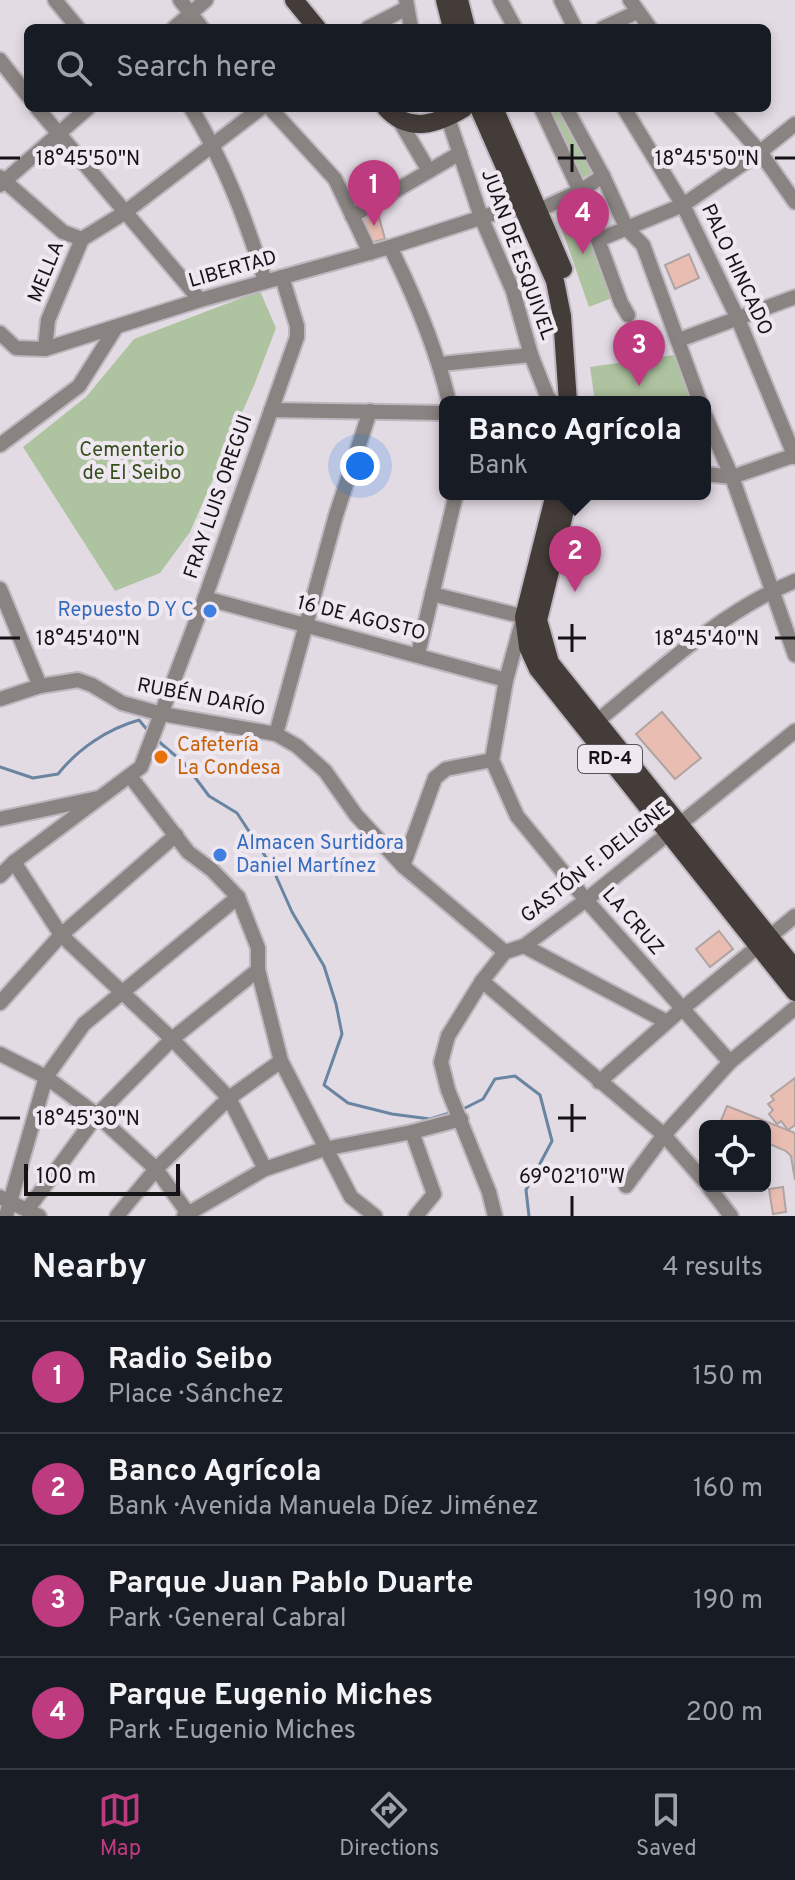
<!DOCTYPE html>
<meta charset="utf-8">
<style>
body{margin:0;font-family:Overpass,sans-serif;background:#242831;color:#f1f3f6}
.controls{position:absolute;right:24px;bottom:24px;display:grid;overflow:hidden;border-radius:12px;box-shadow:0 4px 12px #0003}
.controls button{width:72px;height:72px;display:grid;place-items:center;padding:0;border:0;border-bottom:2px solid #363941;background:#171b24;color:#f1f3f6;font:40px sans-serif}
.scale{position:absolute;left:24px;bottom:20px;width:156px;box-sizing:border-box;padding-left:8px;border:4px solid #161316;border-top:0;font-size:22px;line-height:28px;white-space:nowrap;color:#161316;-webkit-text-stroke:6px #f0e8f1;paint-order:stroke}
.you{position:absolute;left:360px;top:466px;width:28px;height:28px;margin:-20px;border:6px solid #fff;border-radius:50%;background:#1a73e8;box-shadow:0 0 0 12px #1a73e833}
.badge{display:grid;place-items:center;width:52px;height:52px;border-radius:50%;background:#bf3b80;color:#fff;font-size:26px;font-weight:700}
.pin{position:absolute;translate:-50% -66px;filter:drop-shadow(0 2px 4px #0008)}
.pin::after{content:'';position:absolute;top:42px;width:28px;height:24px;background:inherit;clip-path:polygon(0 0,100% 0,50% 100%)}
.popup{position:absolute;left:439px;top:396px;width:272px;height:104px;box-sizing:border-box;display:grid;place-content:center;border-radius:12px;background:#171b24;filter:drop-shadow(0 2px 6px #0005);font-size:26px;white-space:nowrap;color:#9ea1a6}
.popup b{font-size:30px;color:#f1f3f6}
.popup::after{content:'';position:absolute;left:50%;top:100%;margin-left:-16px;border:16px solid transparent;border-top-color:#171b24}
.list{margin:0;padding:0;list-style:none}
h2{display:flex;justify-content:space-between;align-items:center;height:104px;margin:0;padding:0 32px;font-size:34px}
h2 small{font-size:26px;font-weight:400;color:#9ea1a6}
.list li{display:grid;grid-template-columns:52px 1fr auto;gap:24px;align-items:center;box-sizing:border-box;height:112px;padding:0 32px;border-top:2px solid #363941}
.list b{display:block;font-size:30px;white-space:nowrap}
.list p{margin:0;font-size:26px;white-space:nowrap;color:#9ea1a6}
.list em{font-size:26px;font-style:normal;color:#9ea1a6}
.icon{flex:none;width:44px;height:44px;fill:none;stroke:currentColor;stroke-width:2;stroke-linecap:round;stroke-linejoin:round}
.map{position:relative;flex:none;width:795px;height:1216px;overflow:hidden}
.search{position:absolute;background:#171b24;box-shadow:0 4px 12px #0003;left:24px;right:24px;top:24px;height:88px;display:flex;align-items:center;gap:20px;box-sizing:border-box;padding:0 28px;border-radius:12px;color:#9ea1a6;font-size:30px}
.sheet{height:552px;background:#171b24}
nav{display:flex;justify-content:space-around;align-items:center;box-sizing:border-box;height:112px;border-top:2px solid #363941;background:#171b24;font-size:22px;color:#9ea1a6}
nav a{display:grid;justify-items:center;gap:4px}
nav .on{color:#bf3b80}
.map>svg:first-child{display:block}
.green{fill:#aec3a0}
.lines{fill:none;stroke-linecap:round;stroke-linejoin:round}
.stream{stroke:#6985a1;stroke-width:3}
.building{fill:#eabdb2;stroke:#b0a4a2;stroke-width:2}
.minor-casing{stroke:#beb7bf;stroke-width:18}
.major-casing{stroke:#beb7bf;stroke-width:22}
.minor{stroke:#898482;stroke-width:14}
.major{stroke:#443c39;stroke-width:18}
.ticks{fill:none;stroke:#161316;stroke-width:3}
.shop-dot{fill:#3f7fe0;stroke:#f0e8f1;stroke-width:3}
.food-dot{fill:#e8710a;stroke:#f0e8f1;stroke-width:3}
.labels{text-anchor:middle;dominant-baseline:central;stroke-width:8;stroke-linejoin:round;paint-order:stroke}
.shield{fill:#f0e8f1;stroke:#575358;stroke-width:2}
.shield-label{font-size:18px;font-weight:bold;fill:#161316}
.street-label{font-size:20px;fill:#161316;stroke:#f0e8f1}
.park-label{font-size:20px;fill:#344f1c;stroke:#f0e8f1}
.shop-label{font-size:20px;fill:#366cbe;stroke:#f0e8f1;text-anchor:end}
.food-label{font-size:20px;fill:#c56008;stroke:#f0e8f1;text-anchor:start}
.ticks-label{font-size:20px;text-anchor:middle;fill:#161316;stroke:#f0e8f1;stroke-width:8;stroke-linejoin:round;paint-order:stroke}
</style>
<div class="map">
<svg width="795" height="1216" viewBox="0 0 795 1216">
<rect width="100%" height="100%" fill="#e3dbe4"/>
<g class="green">
<path d="M547 108H561L594 172 582 178Z"/>
<path d="M574 201 612 298 589 307 555 210Z"/>
<path d="M260 291 276 328 255 383 190 532 160 573 115 591 23 447 86 397 134 339Z"/>
<path d="M674 355 691 402H595L590 367Z"/>
</g>
<g class="lines">
<g class="stream">
<path d="M157 740 185 764 209 796 237 813 271 865 292 912 324 966 336 1004 342 1034 324 1085 348 1103 392 1114 430 1119 453 1112"/>
<path d="M0 767 33 778 58 774C78 749 107 729 139 720L149 732"/>
<path d="M461 1110 483 1099 495 1079 515 1076 540 1095 552 1141 526 1190 529 1216"/>
</g>
</g>
<g class="building">
<path d="M377 210 385 239 370 243 362 214Z"/>
<path d="M689 254 699 278 675 289 665 265Z"/>
<path d="M662 712 701 758 675 779 636 734Z"/>
<path d="M719 931 733 949 710 967 696 949Z"/>
<path d="M795 1078V1125L788 1130 781 1121 777 1124 769 1114 773 1110 768 1104 774 1100 771 1096Z"/>
<path d="M727 1106 795 1133V1180L791 1156 786 1151 765 1142V1126H726L720 1123Z"/>
<path d="M783 1187 786 1212 773 1214 769 1189Z"/>
</g>
<g class="lines">
<defs>
<g id="minor">
<path d="M55 0 78 28"/>
<path d="M180 0 202 28"/>
<path d="M406 0 411 28"/>
<path d="M500 0 515 28"/>
<path d="M561 0 575 28"/>
<path d="M630 0 650 28"/>
<path d="M174 28 206 0"/>
<path d="M368 28 407 8"/>
<path d="M603 28 637 12"/>
<path d="M0 60 28 96"/>
<path d="M37 108 200 300"/>
<path d="M191 108C225 163 246 220 265 281"/>
<path d="M270 108 335 179 370 253"/>
<path d="M541 108 580 191 621 303 628 315"/>
<path d="M566 108 603 176 627 229 643 245 700 402"/>
<path d="M624 108 683 205 738 319 795 457"/>
<path d="M721 108 760 152 795 202"/>
<path d="M448 118 481 217 513 291 531 355 548 398 553 402"/>
<path d="M399 120 429 171"/>
<path d="M0 177 63 232 82 239"/>
<path d="M0 185 88 108"/>
<path d="M352 216 460 153"/>
<path d="M598 240 683 205 760 152 795 124"/>
<path d="M390 247C415 297 436 347 449 402"/>
<path d="M0 333 16 348 45 349 200 300 390 247 508 209 539 210 580 191 603 176"/>
<path d="M679 340 795 297"/>
<path d="M45 349 48 320 82 239 124 213 261 108"/>
<path d="M440 364 531 355"/>
<path d="M271 410 445 413"/>
<path d="M705 415 732 477 795 655"/>
<path d="M0 445 79 386 115 329"/>
<path d="M705 474 732 477 795 455"/>
<path d="M0 589 40 686"/>
<path d="M432 594 533 619"/>
<path d="M205 598 506 680"/>
<path d="M522 622 506 680 492 760 517 816 586 900 730 1062"/>
<path d="M418 654 456 494"/>
<path d="M0 699 40 686 78 680 92 685 122 703 162 714 276 734 297 746 325 771 356 815 403 866 505 952"/>
<path d="M596 722C659 671 720 612 795 581"/>
<path d="M276 734 336 515 370 411"/>
<path d="M130 776 188 852 212 870 238 897 258 948V970L281 1061 351 1197 375 1216"/>
<path d="M0 819 98 798"/>
<path d="M14 862 61 935 172 1039 229 1098 265 1169"/>
<path d="M403 866 435 778 446 769 492 760"/>
<path d="M0 876 14 862 141 767 205 598 297 337V326L282 277"/>
<path d="M524 946 667 1022"/>
<path d="M482 981 664 1135 705 1182"/>
<path d="M0 1003 61 935 176 835"/>
<path d="M0 1054 46 1077 97 1115 156 1169 190 1216"/>
<path d="M599 1082 682 1009 795 916"/>
<path d="M412 1132 434 1194 416 1216"/>
<path d="M626 1186 664 1135 730 1062 795 1008"/>
<path d="M708 1186 731 1216"/>
<path d="M0 1197 39 1216"/>
<path d="M27 1210 97 1115 172 1039 258 970"/>
<path d="M6 1216 46 1077 84 1024 238 897"/>
<path d="M117 1216 156 1169 229 1098 281 1061"/>
<path d="M184 1216 265 1169 324 1149 412 1132 461 1119"/>
<path d="M495 1216 489 1192 448 1090 441 1062 448 1036 482 981 505 952 524 946 586 900 795 731"/>
</g>
<g id="major">
<path d="M294 0 317 28"/>
<path d="M445 0 452 28"/>
<path d="M459 0 466 28"/>
<path d="M386 108C409 134 438 124 464 108"/>
<path d="M479 108 555 281 562 316 568 402"/>
<path d="M494 108 563 269"/>
<path d="M555 494 524 617 528 647 538 669 795 992"/>
<path d="M569 494 538 620 550 663 795 969"/>
</g>
</defs>
<use href="#minor" class="minor-casing"/>
<use href="#major" class="major-casing"/>
<use href="#minor" class="minor"/>
<use href="#major" class="major"/>
</g>
<path class="ticks" d="M572 144V172M0 158H20M558 158H586M775 158H795M572 624V652M0 638H20M558 638H586M775 638H795M572 1104V1132M0 1118H20M558 1118H586M572 1196V1216"/>
<g class="shop-dot">
<circle cx="210" cy="611" r="8"/>
<circle cx="220" cy="855" r="8"/>
</g>
<circle class="food-dot" cx="161" cy="757" r="8"/>
<g class="labels">
<rect class="shield" x="578" y="745" width="64" height="28" rx="6"/>
<g class="shield-label">
<text x="610" y="759">RD-4</text>
</g>
<g class="street-label">
<text transform="translate(517 255) rotate(70)">JUAN DE ESQUIVEL</text>
<text transform="translate(233 270) rotate(-16)">LIBERTAD</text>
<text transform="translate(736 270) rotate(65)">PALO HINCADO</text>
<text transform="translate(47 272) rotate(-68)">MELLA</text>
<text transform="translate(219 497) rotate(-71)">FRAY LUIS OREGUI</text>
<text transform="translate(361 619) rotate(14)">16 DE AGOSTO</text>
<text transform="translate(201 698) rotate(11)">RUBÉN DARÍO</text>
<text transform="translate(596 863) rotate(-38)">GASTÓN F. DELIGNE</text>
<text transform="translate(632 922) rotate(49)">LA CRUZ</text>
</g>
<g class="park-label">
<text x="132" y="451">Cementerio<tspan x="132" dy="23">de El Seibo</tspan></text>
</g>
<g class="shop-label">
<text x="194" y="611">Repuesto D Y C</text>
<text x="236" y="844" text-anchor="start">Almacen Surtidora<tspan x="236" dy="23">Daniel Martínez</tspan></text>
</g>
<g class="food-label">
<text x="177" y="746">Cafetería<tspan x="177" dy="23">La Condesa</tspan></text>
</g>
</g>
<g class="ticks-label">
<text x="88" y="165">18°45'50"N</text>
<text x="707" y="165">18°45'50"N</text>
<text x="88" y="645">18°45'40"N</text>
<text x="707" y="645">18°45'40"N</text>
<text x="88" y="1125">18°45'30"N</text>
<text x="572" y="1183">69°02'10"W</text>
</g>
</svg>
<div class="controls">
<button><svg class="icon" aria-label="locate" viewBox="0 0 24 24"><circle cx="12" cy="12" r="6"/><path d="M12 2v4M12 18v4M2 12h4M18 12h4"/></svg></button>
</div>
<div class="scale">100 m</div>
<div class="you"></div>
<div class="pin badge" style="left:374px;top:226px">1</div>
<div class="pin badge" style="left:575px;top:592px">2</div>
<div class="popup"><b>Banco Agrícola</b>Bank</div>
<div class="pin badge" style="left:639px;top:386px">3</div>
<div class="pin badge" style="left:583px;top:254px">4</div>
<div class="search"><svg class="icon" aria-label="search" viewBox="0 0 24 24"><circle cx="10" cy="10" r="6"/><path d="M15 15l6 6"/></svg>Search here</div>
</div>
<section class="sheet">
<h2>Nearby<small>4 results</small></h2>
<ul class="list">
<li><span class="badge">1</span><div><b>Radio Seibo</b><p>Place · Sánchez</p></div><em>150 m</em></li>
<li><span class="badge">2</span><div><b>Banco Agrícola</b><p>Bank · Avenida Manuela Díez Jiménez</p></div><em>160 m</em></li>
<li><span class="badge">3</span><div><b>Parque Juan Pablo Duarte</b><p>Park · General Cabral</p></div><em>190 m</em></li>
<li><span class="badge">4</span><div><b>Parque Eugenio Miches</b><p>Park · Eugenio Miches</p></div><em>200 m</em></li>
</ul>
</section>
<nav>
<a class="on"><svg class="icon" aria-label="map" viewBox="0 0 24 24"><path d="M3 6l6-2 6 2 6-2v14l-6 2-6-2-6 2zM9 4v14M15 6v14"/></svg>Map</a>
<a><svg class="icon" aria-label="directions" viewBox="0 0 24 24"><path d="M12 3l9 9-9 9-9-9zM9 14v-3h6M13 9l2 2-2 2"/></svg>Directions</a>
<a><svg class="icon" aria-label="saved" viewBox="0 0 24 24"><path d="M7 4h10v16l-5-4-5 4z"/></svg>Saved</a>
</nav>
